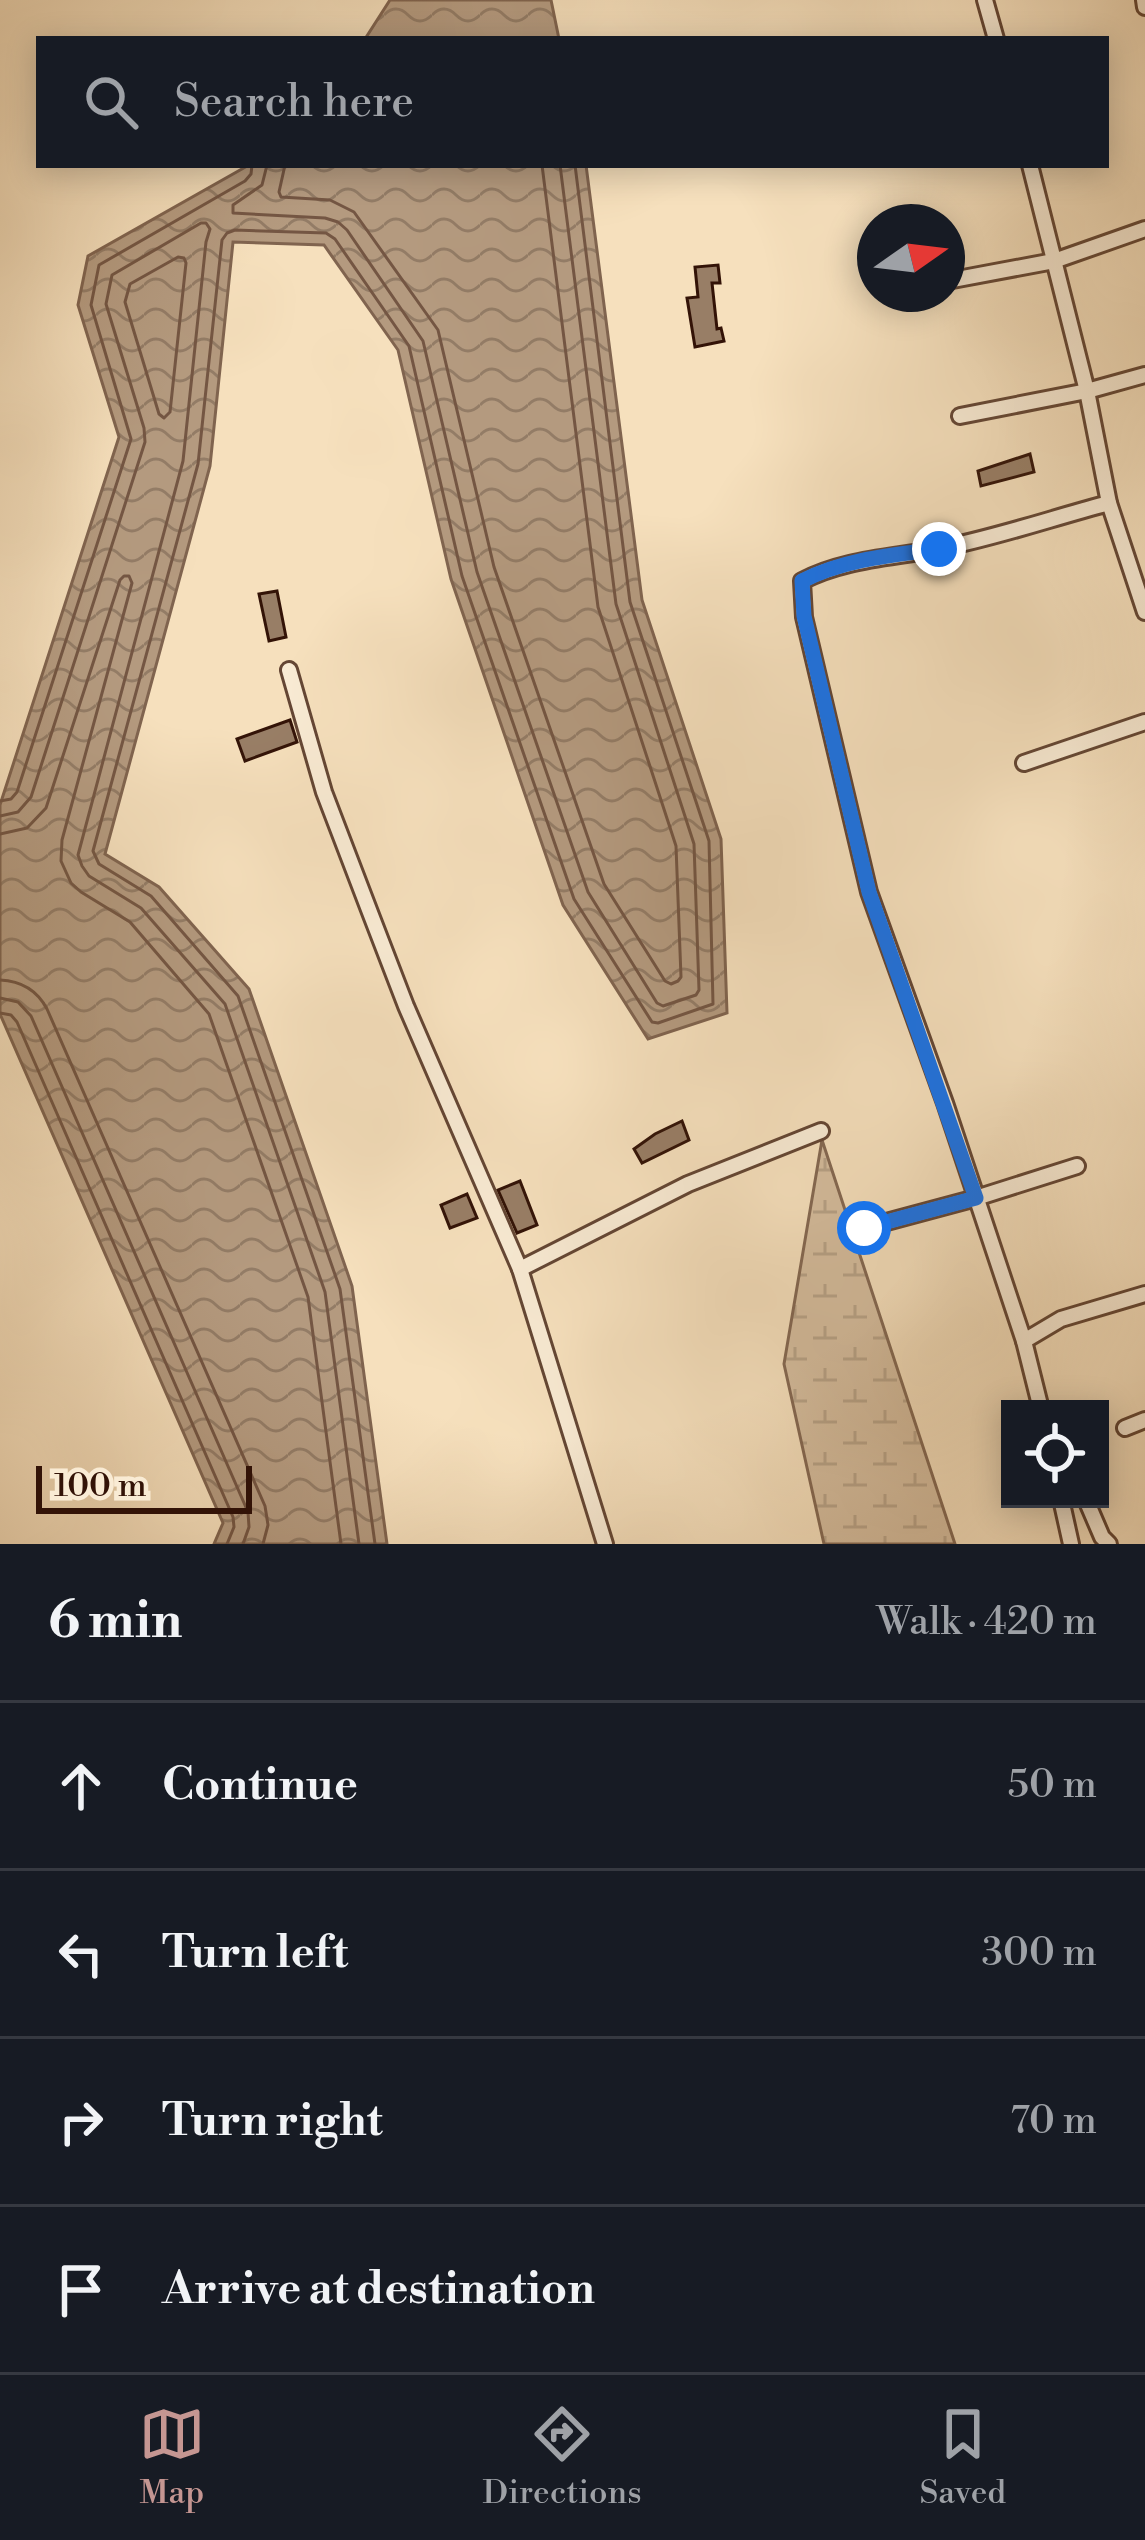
<!DOCTYPE html>
<meta charset="utf-8">
<style>
body{margin:0;font-family:"Libre Bodoni",serif;background:#242831;color:#f1f3f6}
.controls{position:absolute;right:36px;bottom:36px;display:grid;overflow:hidden;border-radius:0px;box-shadow:0 6px 30px #0003}
.controls button{width:108px;height:108px;display:grid;place-items:center;padding:0;border:0;border-bottom:3px solid #363941;background:#171b24;color:#f1f3f6;font:60px sans-serif}
.compass{position:absolute;left:857px;top:204px;width:108px;height:108px;border-radius:50%;background:#171b24;box-shadow:0 6px 30px #0003;rotate:76deg}
.scale{position:absolute;left:36px;bottom:30px;width:216px;box-sizing:border-box;padding-left:12px;border:6px solid #331307;border-top:0;font-size:33px;line-height:42px;white-space:nowrap;color:#331307;-webkit-text-stroke:9px #f9ebd4;paint-order:stroke}
.stop{position:absolute;width:36px;height:36px;margin:-27px;border:9px solid #1a73e8;border-radius:50%;background:#fff}
.stop.end{background:#1a73e8;border-color:#fff;box-shadow:0 3px 12px #0008}
.list{margin:0;padding:0;list-style:none}
h2{display:flex;justify-content:space-between;align-items:center;height:156px;margin:0;padding:0 48px;font-size:51px}
h2 small{font-size:39px;font-weight:400;color:#9ea1a6}
.list li{display:grid;grid-template-columns:78px 1fr auto;gap:36px;align-items:center;box-sizing:border-box;height:168px;padding:0 48px;border-top:3px solid #363941}
.list b{display:block;font-size:45px;white-space:nowrap}
.list em{font-size:39px;font-style:normal;color:#9ea1a6}
.icon{flex:none;width:66px;height:66px;fill:none;stroke:currentColor;stroke-width:2;stroke-linecap:round;stroke-linejoin:round}
.map{position:relative;flex:none;width:1145px;height:1544px;overflow:hidden}
.search{position:absolute;background:#171b24;box-shadow:0 6px 30px #0003;left:36px;right:36px;top:36px;height:132px;display:flex;align-items:center;gap:30px;box-sizing:border-box;padding:0 42px;border-radius:0px;color:#9ea1a6;font-size:45px}
.sheet{height:828px;background:#171b24}
nav{display:flex;justify-content:space-around;align-items:center;box-sizing:border-box;height:168px;border-top:3px solid #363941;background:#171b24;font-size:33px;color:#9ea1a6}
nav a{display:grid;justify-items:center;gap:6px}
nav .on{color:#c59692}
.map>svg:first-child{display:block}
.wetland{fill:url(#wetland-marsh);stroke:#846852;stroke-width:3}
.water{fill:url(#water-waves);stroke:#80644f;stroke-width:3}
.lines{fill:none;stroke-linecap:round;stroke-linejoin:round}
.shore{stroke:#745643;stroke-width:3}
.building{fill:#987e66;stroke:#331307;stroke-width:3}
.minor-casing{stroke:#644634;stroke-width:20}
.minor{stroke:#f9ebd4;stroke-width:14}
.route{stroke:#1a73e8;stroke-width:15}
</style>
<div class="map">
<svg width="1145" height="1544" viewBox="0 0 1145 1544">
<defs>
<pattern id="wetland-marsh" width="20" height="14" patternUnits="userSpaceOnUse" patternTransform="scale(3)"><rect width="20" height="14" fill="#d5bd9e"/><path d="M1 5h8M5 5V1M11 12h8M15 12V8" fill="none" stroke="#b7a287"/></pattern>
<pattern id="water-waves" width="16" height="10" patternUnits="userSpaceOnUse" patternTransform="scale(3)"><rect width="16" height="10" fill="#b49a7f"/><path d="M0 5q4-4 8 0t8 0" fill="none" stroke="#937c66"/></pattern>
</defs>
<rect width="100%" height="100%" fill="#f6e0bd"/>
<filter id="stains"><feTurbulence type="fractalNoise" baseFrequency=".00167" numOctaves="4"/><feColorMatrix values="0 0 0 0 .2 0 0 0 0 .09 0 0 0 0 .02 0 0 0 .5 -.17"/></filter>
<radialGradient id="worn" r=".72"><stop offset=".6" stop-color="#630" stop-opacity="0"/><stop offset="1" stop-color="#630" stop-opacity=".3"/></radialGradient>
<path class="wetland" d="M822 1140 955 1544H824L784 1364Z"/>
<g class="water">
<path d="M390 0H551L559 39H365Z"/>
<path d="M249 165H586L642 600 721 839 727 1013 648 1039 563 905 451 579 398 350 324 245 233 242 210 466 105 854 159 887 249 989 352 1286 387 1544H214L223 1523 0 1014V805L119 437 78 305 88 256Z"/>
</g>
<g class="lines">
<g class="shore">
<path d="M267 165 262 185 233 205V213L325 218 338 222 347 230 423 341 477 572 588 892 657 1003 663 1006 696 995 699 990 694 844 616 604 560 165"/>
<path d="M285 165 279 192 281 197 330 200 354 212 438 330 494 567 604 884 665 981 671 984 678 981 681 977 676 846 598 607 542 165"/>
<path d="M178 257 184 258 186 263 170 412 164 418 159 414 125 302 130 284Z"/>
<path d="M0 801 11 799 17 792 131 439 91 305 99 265 245 181 251 174 252 165"/>
<path d="M0 816 18 812 31 797 145 442 144 428 106 304 112 275 201 223H206L210 229 206 242 183 461 78 855 82 866 89 876 141 908 225 1004 325 1292 359 1544"/>
<path d="M0 834 27 828 46 808 120 580 124 576H129L132 583 62 840 61 861 71 883 81 892 130 922 209 1014 308 1297 341 1544"/>
<path d="M0 980C22 981 37 990 47 1009L265 1506 268 1525 263 1544"/>
<path d="M0 998 18 1002 31 1016 248 1512 249 1527 243 1544"/>
<path d="M0 1013 11 1015 17 1022 233 1517 234 1527 227 1544"/>
<path d="M375 1544 340 1289 238 996 151 896 99 864 93 851 198 464 222 240 227 233 235 230 326 233 335 239 409 346 462 576 574 899 652 1022 658 1023 713 1004 709 841 630 602 575 165"/>
</g>
</g>
<g class="building">
<path d="M718 265 720 283H712L717 329 721 328 724 341 695 347 687 298 698 297 695 267Z"/>
<path d="M1030 454 1034 472 981 486 978 471Z"/>
<path d="M277 591 286 637 269 641 259 594Z"/>
<path d="M290 720 297 742 245 761 237 739Z"/>
<path d="M682 1121 689 1140 642 1163 634 1149 655 1134Z"/>
<path d="M520 1181 537 1225 517 1233 498 1190Z"/>
<path d="M467 1194 477 1218 450 1228 441 1205Z"/>
</g>
<g class="lines">
<defs>
<g id="minor">
<path d="M985 0 996 39"/>
<path d="M1144 0 1145 7"/>
<path d="M1030 165 1087 391 1109 503 1145 612"/>
<path d="M947 281 1054 261 1145 229"/>
<path d="M960 416 1087 391 1145 375"/>
<path d="M289 670 324 792 371 915 406 1006 520 1269 605 1544"/>
<path d="M1024 763 1145 722"/>
<path d="M864 1228 976 1198 1077 1166"/>
<path d="M520 1269 688 1184 821 1131"/>
<path d="M1024 1341 1061 1319 1145 1294"/>
<path d="M1041 1409 1024 1341 945 1103 869 892 804 617 802 581C844 559 891 558 937 549 995 538 1052 518 1109 503"/>
<path d="M1125 1428 1145 1420"/>
<path d="M1061 1499 1071 1544"/>
<path d="M1087 1502 1102 1537 1109 1544"/>
</g>
</defs>
<use href="#minor" class="minor-casing"/>
<use href="#minor" class="minor"/>
</g>
<g class="lines">
<path class="route" d="M864 1228 976 1198 869 892 804 616 802 581C844 559 893 555 939 549"/>
</g>
<rect width="100%" height="100%" filter="url(#stains)"/>
<rect width="100%" height="100%" fill="url(#worn)"/>
</svg>
<div class="controls">
<button><svg class="icon" aria-label="locate" viewBox="0 0 24 24"><circle cx="12" cy="12" r="6"/><path d="M12 2v4M12 18v4M2 12h4M18 12h4"/></svg></button>
</div>
<svg class="compass" viewBox="-18 -18 36 36"><path d="M0-13l5 13h-10z" fill="#e53935"/><path d="M0 13l5-13h-10z" fill="#9ea1a6"/></svg>
<div class="scale">100 m</div>
<div class="stop" style="left:864px;top:1228px"></div>
<div class="stop end" style="left:939px;top:549px"></div>
<div class="search"><svg class="icon" aria-label="search" viewBox="0 0 24 24"><circle cx="10" cy="10" r="6"/><path d="M15 15l6 6"/></svg>Search here</div>
</div>
<section class="sheet">
<h2>6 min<small>Walk · 420 m</small></h2>
<ul class="list">
<li><svg class="icon" aria-label="ahead" viewBox="0 0 24 24"><path d="M12 20V5M6 11l6-6 6 6"/></svg><div><b>Continue</b></div><em>50 m</em></li>
<li><svg class="icon" aria-label="left" viewBox="0 0 24 24"><path d="M17 20v-9H6M10 6l-5 5 5 5"/></svg><div><b>Turn left</b></div><em>300 m</em></li>
<li><svg class="icon" aria-label="right" viewBox="0 0 24 24"><path d="M7 20v-9h11M14 6l5 5-5 5"/></svg><div><b>Turn right</b></div><em>70 m</em></li>
<li><svg class="icon" aria-label="arrive" viewBox="0 0 24 24"><path d="M6 21V4h12l-3 4 3 4H6"/></svg><div><b>Arrive at destination</b></div></li>
</ul>
</section>
<nav>
<a class="on"><svg class="icon" aria-label="map" viewBox="0 0 24 24"><path d="M3 6l6-2 6 2 6-2v14l-6 2-6-2-6 2zM9 4v14M15 6v14"/></svg>Map</a>
<a><svg class="icon" aria-label="directions" viewBox="0 0 24 24"><path d="M12 3l9 9-9 9-9-9zM9 14v-3h6M13 9l2 2-2 2"/></svg>Directions</a>
<a><svg class="icon" aria-label="saved" viewBox="0 0 24 24"><path d="M7 4h10v16l-5-4-5 4z"/></svg>Saved</a>
</nav>
